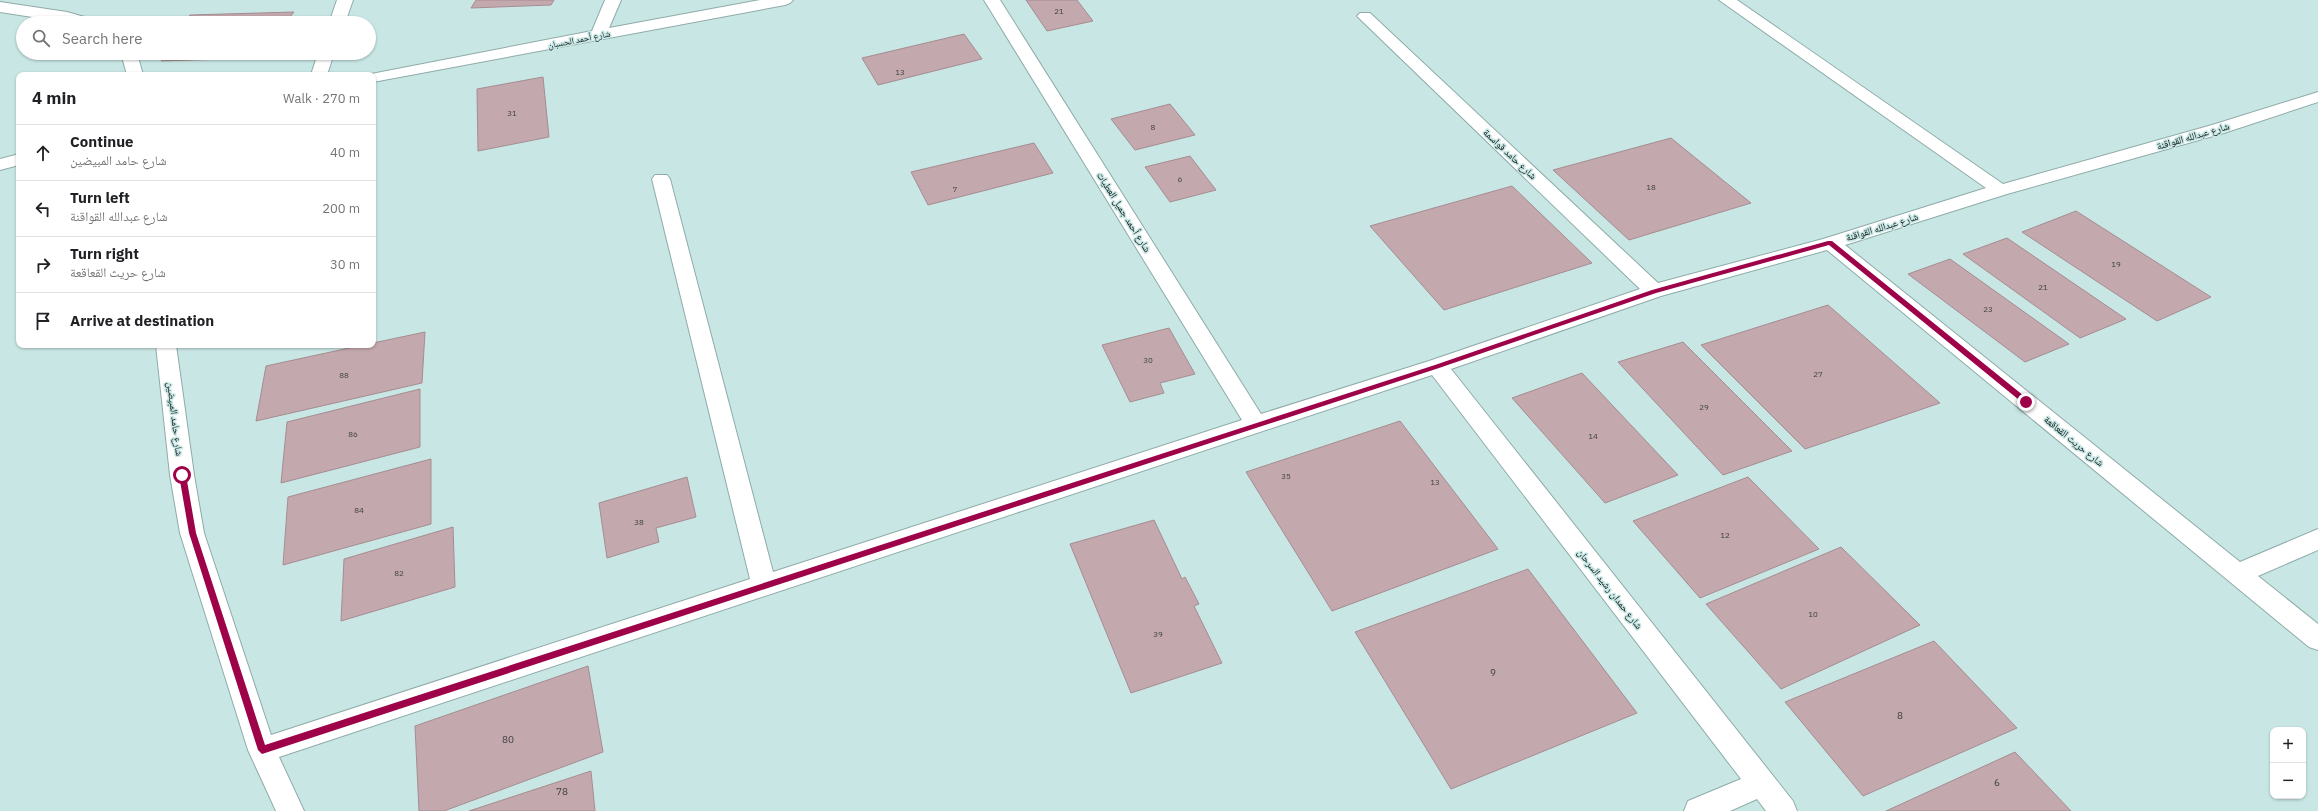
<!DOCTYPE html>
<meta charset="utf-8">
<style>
body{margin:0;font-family:"IBM Plex Sans","Noto Naskh Arabic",sans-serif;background:#f6f6f6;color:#202124}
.controls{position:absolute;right:12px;bottom:12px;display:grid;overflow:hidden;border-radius:8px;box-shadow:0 1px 3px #0004}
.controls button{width:36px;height:36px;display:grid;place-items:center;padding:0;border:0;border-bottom:1px solid #e0e0e0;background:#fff;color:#202124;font:20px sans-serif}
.stop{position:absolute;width:12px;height:12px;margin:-9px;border:3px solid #9e0349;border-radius:50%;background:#fff}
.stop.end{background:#9e0349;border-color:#fff;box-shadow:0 1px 4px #0008}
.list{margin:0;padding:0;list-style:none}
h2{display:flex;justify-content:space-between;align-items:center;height:52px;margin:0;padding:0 16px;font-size:17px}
h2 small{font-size:13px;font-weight:400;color:#757577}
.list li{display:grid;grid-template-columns:26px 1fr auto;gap:12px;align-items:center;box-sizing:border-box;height:56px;padding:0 16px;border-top:1px solid #e0e0e0}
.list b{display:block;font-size:15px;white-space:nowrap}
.list p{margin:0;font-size:13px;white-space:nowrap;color:#757577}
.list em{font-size:13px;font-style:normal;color:#757577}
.icon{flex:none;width:22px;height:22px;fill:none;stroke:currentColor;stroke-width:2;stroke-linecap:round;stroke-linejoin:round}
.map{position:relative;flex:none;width:2318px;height:811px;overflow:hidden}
.search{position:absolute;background:#fff;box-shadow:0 1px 3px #0004;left:16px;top:16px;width:360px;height:44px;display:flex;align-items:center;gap:10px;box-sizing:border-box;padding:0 14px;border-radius:22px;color:#757577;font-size:15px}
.panel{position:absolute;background:#fff;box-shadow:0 1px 3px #0004;left:16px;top:72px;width:360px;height:276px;border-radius:8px}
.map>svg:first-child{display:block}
.building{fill:#c3a8ae;stroke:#a68c91}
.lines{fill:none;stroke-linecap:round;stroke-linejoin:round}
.lane-casing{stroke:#8eaba9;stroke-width:2}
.street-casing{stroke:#8eaba9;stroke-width:2}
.lane{fill:#fff;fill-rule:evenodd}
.street{fill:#fff;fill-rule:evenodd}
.route{fill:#9e0349}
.labels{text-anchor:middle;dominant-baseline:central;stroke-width:3;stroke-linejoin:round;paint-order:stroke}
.number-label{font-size:8px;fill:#3c3e3f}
.far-street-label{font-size:9px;fill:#0f1b1a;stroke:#c8e6e4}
.street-label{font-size:10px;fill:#0f1b1a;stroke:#c8e6e4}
.near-number-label{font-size:10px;fill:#3c3e3f}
</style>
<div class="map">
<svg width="2318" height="811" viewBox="0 0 2318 811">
<rect width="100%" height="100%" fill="#c8e6e4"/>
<g class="building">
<path d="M476 0H554L551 5 471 8Z"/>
<path d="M1026 0H1077L1093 21 1047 31Z"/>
<path d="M294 12 285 23H183L190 15Z"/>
<path d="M964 34 982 59 878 85 862 58Z"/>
<path d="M168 53H261L257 58 161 61Z"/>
<path d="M543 77 549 137 478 151 477 89Z"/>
<path d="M1170 104 1195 135 1135 150 1111 119Z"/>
<path d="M1671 138 1751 203 1629 240 1553 170Z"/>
<path d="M1034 143 1053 173 928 205 911 172Z"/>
<path d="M1190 156 1216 190 1170 202 1145 167Z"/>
<path d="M1512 186 1592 263 1444 310 1370 226Z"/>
<path d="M2076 211 2211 297 2157 321 2022 232Z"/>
<path d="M2007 238 2126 319 2080 338 1963 254Z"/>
<path d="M1950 259 2069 344 2025 362 1908 274Z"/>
<path d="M1828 305 1940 403 1805 449 1701 345Z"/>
<path d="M1169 328 1195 374 1160 383 1164 393 1130 402 1102 345Z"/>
<path d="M425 332 422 383 256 421 266 366 363 345H373V343Z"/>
<path d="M1683 342 1792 451 1723 475 1618 362Z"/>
<path d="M1582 373 1678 475 1605 503 1512 398Z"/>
<path d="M420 389V447L281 483 287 422Z"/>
<path d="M1400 421 1498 549 1332 611 1246 472Z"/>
<path d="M431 459V524L283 565 288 497Z"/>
<path d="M687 477 696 517 656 528 659 542 607 558 599 503Z"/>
<path d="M1748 477 1819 549 1700 598 1633 521Z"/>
<path d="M1154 520 1182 579 1185 577 1199 604 1194 606 1222 663 1131 693 1070 544Z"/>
<path d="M453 527 455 587 341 621 344 559Z"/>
<path d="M1841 547 1920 625 1781 689 1706 604Z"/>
<path d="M1528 569 1637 713 1451 789 1355 632Z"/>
<path d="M1934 641 2017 728 1863 796 1785 702Z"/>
<path d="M588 666 603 752 444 811H419L415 726Z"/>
<path d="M2015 752 2071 811H1886Z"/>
<path d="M591 771 595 811H469Z"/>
</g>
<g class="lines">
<defs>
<g id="lane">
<path d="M337 0H353L345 23H329Z"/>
<path d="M318 53H334L327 75H311Z"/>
</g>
<g id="street">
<path d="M605 0H621L609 28 760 0H793L790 3 785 5 373 82V75H366L592 31Z"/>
<path d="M984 0H1000L1261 414 1429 361 1640 289 1360 19 1357 16 1360 13H1370L1658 283 1823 239 1986 188 1719 0H1737L2003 184 2212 125 2318 92V102L2224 133 2007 194 1845 245 2240 562 2318 529V550L2258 576 2318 624V650L2309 647 1827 250 1661 296 1451 369 1793 801 1797 811H1766L1757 799 1730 811H1684L1688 801 1741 779 1432 375 279 757 304 811H276L248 750 180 533 170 475 156 345H176L194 475 204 533 271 735 750 579 652 179 655 175H667L670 179 773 572 1242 420Z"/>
<path d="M0 2 67 12 95 20 97 23H71L0 12Z"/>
<path d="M121 53H137L143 75H127Z"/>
<path d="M19 154V165L0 170V159Z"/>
</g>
</defs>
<use href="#lane" class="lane-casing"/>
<use href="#street" class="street-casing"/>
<use href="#lane" class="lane"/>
<use href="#street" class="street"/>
</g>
<path class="route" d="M1828 241H1832L2029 400V404H2024L1829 245 1656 293 1439 368 262 754 258 750 189 533 179 475 182 472 186 475 196 533 265 745 1435 365 1652 290Z"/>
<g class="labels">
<g class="number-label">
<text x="1059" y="11">21</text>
<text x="900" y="72">13</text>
<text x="512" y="113">31</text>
<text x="1153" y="127">8</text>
<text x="1180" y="179">6</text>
<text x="1651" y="187">18</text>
<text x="955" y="189">7</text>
<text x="2116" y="264">19</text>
<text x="2043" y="287">21</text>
<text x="1988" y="309">23</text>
<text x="1148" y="360">30</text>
<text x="1818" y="374">27</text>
<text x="344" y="375">88</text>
<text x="1704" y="407">29</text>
<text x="353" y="434">86</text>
<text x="1593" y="436">14</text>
<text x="1286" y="476">35</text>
<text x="1435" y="482">13</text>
<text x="359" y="510">84</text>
<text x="639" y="522">38</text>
<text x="1725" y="535">12</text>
<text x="399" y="573">82</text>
<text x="1813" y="614">10</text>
<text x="1158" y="634">39</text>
</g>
<g class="far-street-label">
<text transform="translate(579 39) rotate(-11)">شارع أحمد الحسبان</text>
</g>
<g class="street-label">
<text transform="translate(2193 136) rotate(-16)">شارع عبدالله القواقنة</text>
<text transform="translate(1510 154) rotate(43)">شارع حامد قواسمة</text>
<text transform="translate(1124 212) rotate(58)">شارع أحمد جميل العطيات</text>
<text transform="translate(1882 227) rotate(-17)">شارع عبدالله القواقنة</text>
<text transform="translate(175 419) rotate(83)">شارع حامد المبيضين</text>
<text transform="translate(2074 441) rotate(39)">شارع حريث القعاقعة</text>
<text transform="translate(1610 589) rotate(52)">شارع حمدان رشيد السرحان</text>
</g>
<g class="near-number-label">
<text x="1493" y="672">9</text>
<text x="1900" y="715">8</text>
<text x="508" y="739">80</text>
<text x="1997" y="782">6</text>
<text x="562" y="791">78</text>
</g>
</g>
</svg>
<div class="controls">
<button>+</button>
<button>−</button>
</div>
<div class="stop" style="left:182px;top:475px"></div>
<div class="stop end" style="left:2026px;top:402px"></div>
<div class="search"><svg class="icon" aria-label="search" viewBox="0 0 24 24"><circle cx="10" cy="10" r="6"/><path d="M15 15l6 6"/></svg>Search here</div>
<section class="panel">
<h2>4 min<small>Walk · 270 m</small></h2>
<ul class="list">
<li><svg class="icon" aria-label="ahead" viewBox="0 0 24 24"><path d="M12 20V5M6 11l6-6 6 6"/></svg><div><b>Continue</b><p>شارع حامد المبيضين</p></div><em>40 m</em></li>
<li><svg class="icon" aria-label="left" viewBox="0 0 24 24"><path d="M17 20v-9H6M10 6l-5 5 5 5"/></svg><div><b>Turn left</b><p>شارع عبدالله القواقنة</p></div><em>200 m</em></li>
<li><svg class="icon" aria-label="right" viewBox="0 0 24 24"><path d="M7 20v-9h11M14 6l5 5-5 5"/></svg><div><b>Turn right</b><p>شارع حريث القعاقعة</p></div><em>30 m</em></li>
<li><svg class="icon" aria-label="arrive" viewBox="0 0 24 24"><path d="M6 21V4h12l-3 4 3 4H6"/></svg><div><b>Arrive at destination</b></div></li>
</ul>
</section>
</div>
